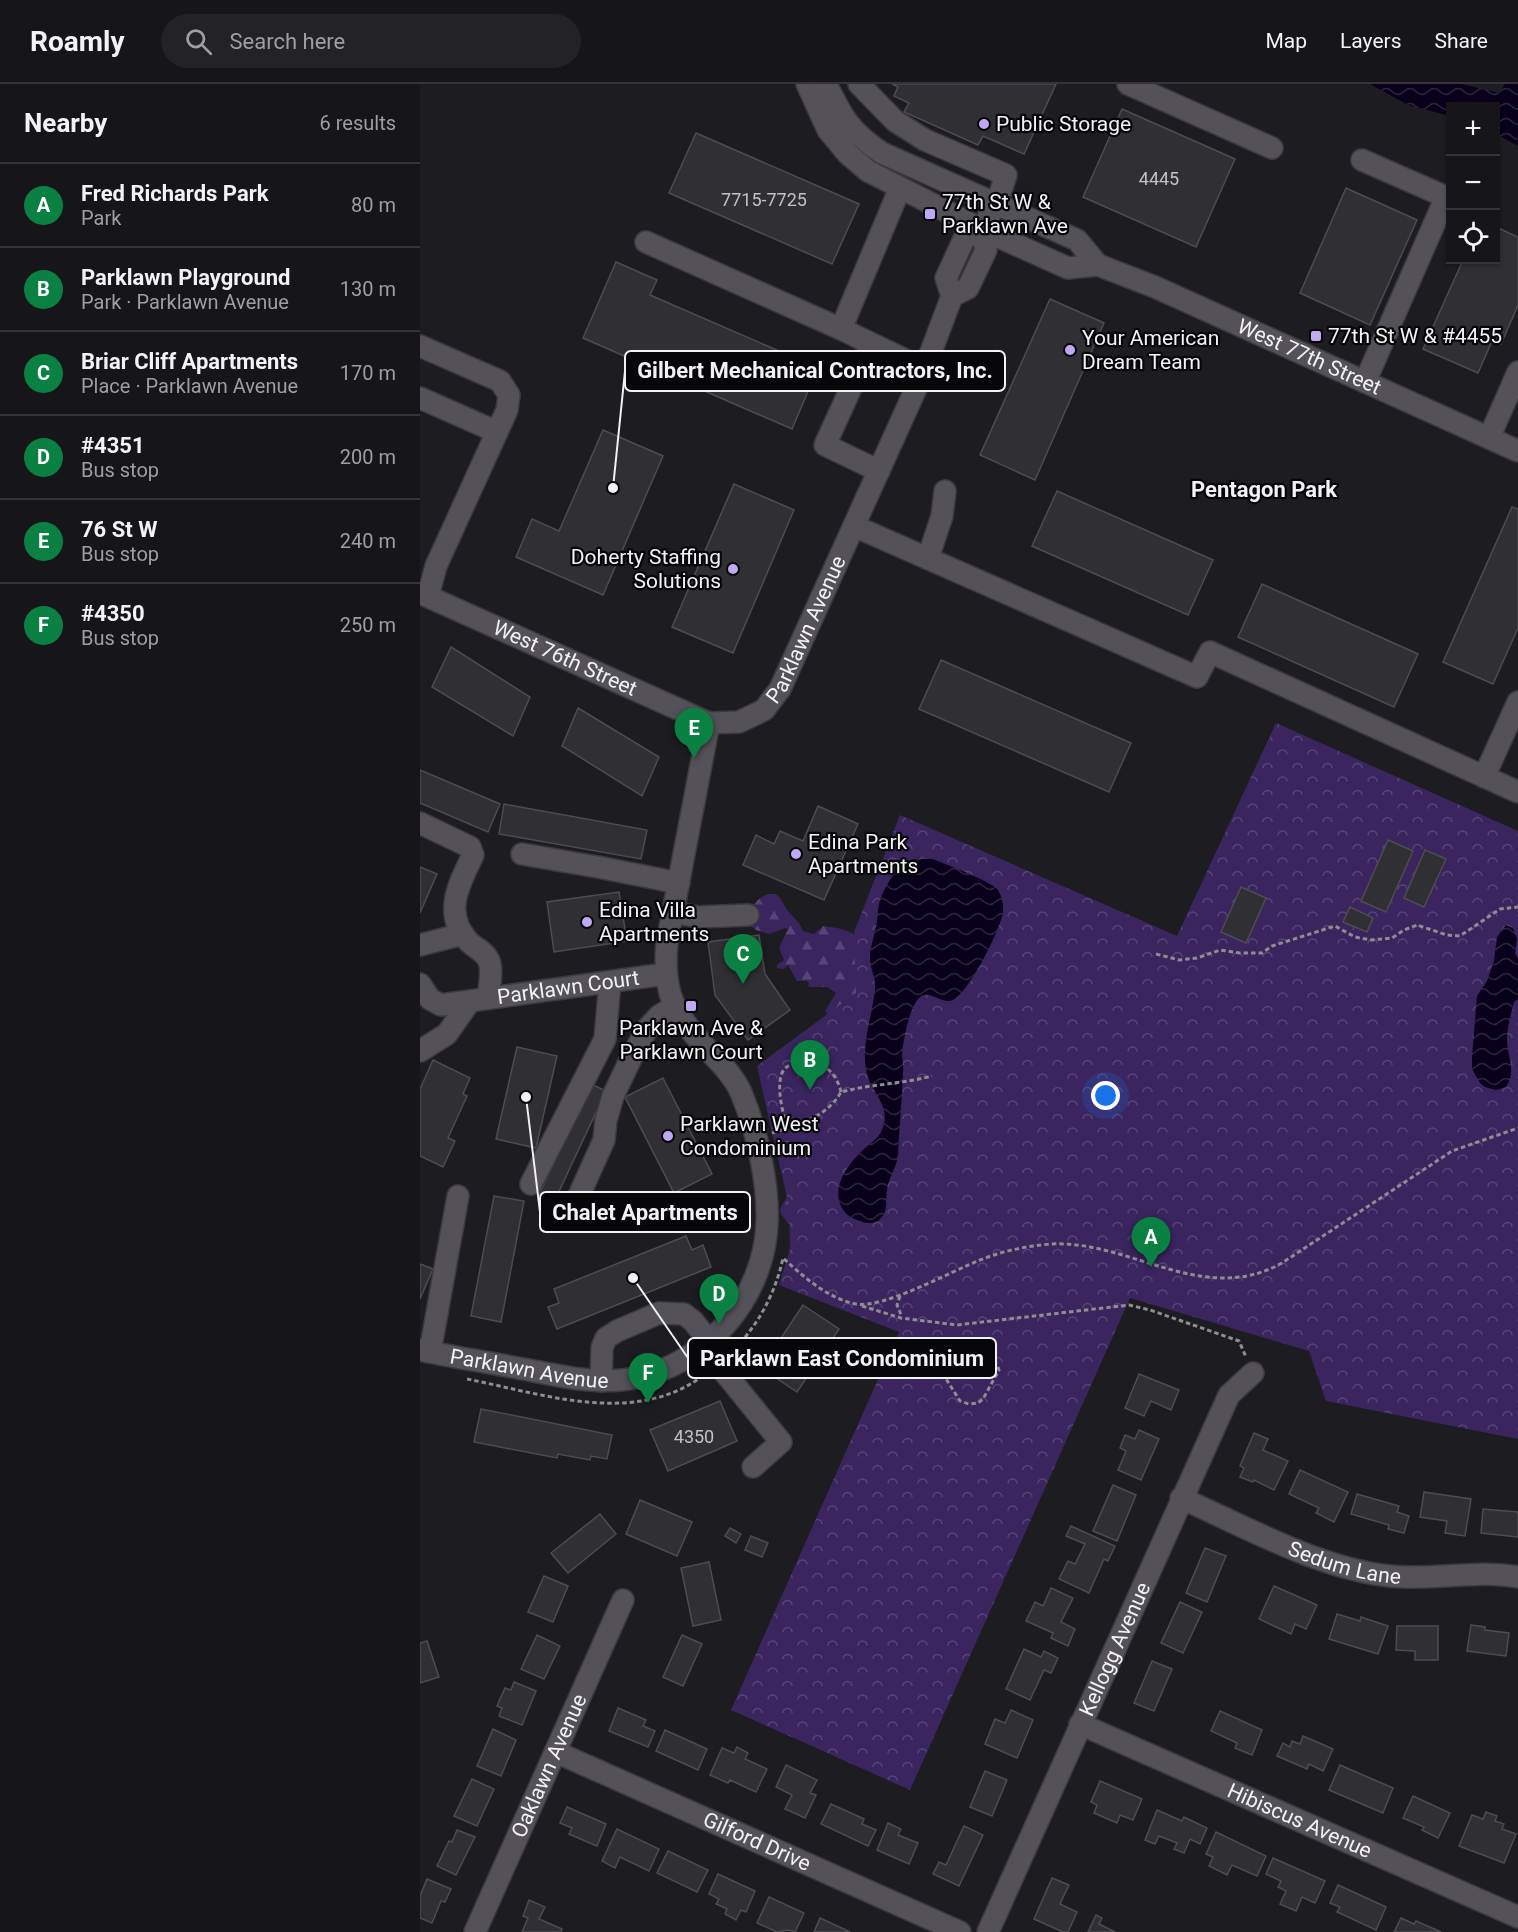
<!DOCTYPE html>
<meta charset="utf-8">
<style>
body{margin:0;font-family:Roboto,sans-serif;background:#232226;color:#f1f3f6}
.controls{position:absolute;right:18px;top:18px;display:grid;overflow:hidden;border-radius:0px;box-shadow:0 2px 4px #0004}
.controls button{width:54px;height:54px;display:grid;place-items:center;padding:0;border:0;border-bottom:2px solid #353438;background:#161519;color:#f1f3f6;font:30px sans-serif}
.you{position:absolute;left:686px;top:1012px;width:21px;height:21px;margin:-15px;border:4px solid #fff;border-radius:50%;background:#1a73e8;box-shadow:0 0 0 9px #1a73e833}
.badge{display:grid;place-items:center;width:39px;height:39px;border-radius:50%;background:#0b8043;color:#fff;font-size:20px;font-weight:700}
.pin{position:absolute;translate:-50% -50px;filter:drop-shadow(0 2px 3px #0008)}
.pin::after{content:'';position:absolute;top:32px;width:21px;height:18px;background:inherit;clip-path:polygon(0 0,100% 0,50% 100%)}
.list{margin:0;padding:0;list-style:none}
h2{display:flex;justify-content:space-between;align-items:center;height:78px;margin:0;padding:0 24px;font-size:26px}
h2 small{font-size:20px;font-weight:400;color:#9e9fa2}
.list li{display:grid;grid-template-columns:39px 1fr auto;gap:18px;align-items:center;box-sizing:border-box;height:84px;padding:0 24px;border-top:2px solid #353438}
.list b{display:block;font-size:22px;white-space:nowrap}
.list p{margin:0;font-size:20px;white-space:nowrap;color:#9e9fa2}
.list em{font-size:20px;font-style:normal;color:#9e9fa2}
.icon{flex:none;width:33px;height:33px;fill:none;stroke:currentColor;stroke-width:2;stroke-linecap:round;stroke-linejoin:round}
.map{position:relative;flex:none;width:1098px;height:1848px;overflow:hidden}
header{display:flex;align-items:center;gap:36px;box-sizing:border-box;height:84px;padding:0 30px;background:#161519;border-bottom:2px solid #353438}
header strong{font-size:28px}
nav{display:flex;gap:33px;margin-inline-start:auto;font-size:21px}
.search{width:420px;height:54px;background:#232226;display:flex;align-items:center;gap:15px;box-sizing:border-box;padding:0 21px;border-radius:33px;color:#9e9fa2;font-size:22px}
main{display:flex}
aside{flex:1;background:#161519}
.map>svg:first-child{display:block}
.forest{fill:url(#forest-firs)}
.park{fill:url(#park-crowns)}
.water{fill:url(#water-waves)}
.building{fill:#302f34;stroke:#4d4c51;stroke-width:1.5}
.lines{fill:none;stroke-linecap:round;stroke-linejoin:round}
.minor-casing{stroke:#3b3a3e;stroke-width:24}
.path{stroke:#8e8d91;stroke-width:3;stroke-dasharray:4.5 3;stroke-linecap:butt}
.minor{stroke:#545258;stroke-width:21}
.poi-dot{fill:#bfa9f4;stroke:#070709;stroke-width:2}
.labels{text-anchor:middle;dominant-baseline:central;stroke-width:4.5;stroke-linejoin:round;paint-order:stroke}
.number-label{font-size:18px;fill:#c2c1c5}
.poi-label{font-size:21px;fill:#f2f2f5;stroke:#070709;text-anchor:start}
.street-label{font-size:21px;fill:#f2f2f5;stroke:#070709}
.neighbourhood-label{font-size:22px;font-weight:bold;fill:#f2f2f5;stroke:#070709}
.leader{fill:none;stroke:#f2f2f5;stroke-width:2}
.callout-dot{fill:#f2f2f5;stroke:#070709;stroke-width:2}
.callout{fill:#070709;stroke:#f2f2f5;stroke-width:2}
.callout-label{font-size:22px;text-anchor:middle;font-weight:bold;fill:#f2f2f5}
</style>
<header>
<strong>Roamly</strong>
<div class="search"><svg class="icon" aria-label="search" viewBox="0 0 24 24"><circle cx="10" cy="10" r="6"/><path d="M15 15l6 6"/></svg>Search here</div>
<nav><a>Map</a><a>Layers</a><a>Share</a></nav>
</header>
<main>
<aside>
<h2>Nearby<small>6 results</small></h2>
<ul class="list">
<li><span class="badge">A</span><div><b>Fred Richards Park</b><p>Park</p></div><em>80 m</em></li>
<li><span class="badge">B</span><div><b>Parklawn Playground</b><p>Park · Parklawn Avenue</p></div><em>130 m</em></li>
<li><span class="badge">C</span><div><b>Briar Cliff Apartments</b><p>Place · Parklawn Avenue</p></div><em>170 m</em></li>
<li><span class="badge">D</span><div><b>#4351</b><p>Bus stop</p></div><em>200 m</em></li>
<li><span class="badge">E</span><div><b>76 St W</b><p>Bus stop</p></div><em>240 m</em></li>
<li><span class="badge">F</span><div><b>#4350</b><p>Bus stop</p></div><em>250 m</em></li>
</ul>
</aside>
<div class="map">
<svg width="1098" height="1848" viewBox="0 0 1098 1848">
<defs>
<pattern id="forest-firs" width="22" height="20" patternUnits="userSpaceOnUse" patternTransform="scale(1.5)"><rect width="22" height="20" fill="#3a255f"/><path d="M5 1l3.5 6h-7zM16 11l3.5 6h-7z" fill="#574577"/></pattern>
<pattern id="park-crowns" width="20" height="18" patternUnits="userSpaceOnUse" patternTransform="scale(1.5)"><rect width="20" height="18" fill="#3a255f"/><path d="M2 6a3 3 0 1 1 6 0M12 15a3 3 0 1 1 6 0" fill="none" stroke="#574577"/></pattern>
<pattern id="water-waves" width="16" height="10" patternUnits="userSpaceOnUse" patternTransform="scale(1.5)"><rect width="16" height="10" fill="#09001b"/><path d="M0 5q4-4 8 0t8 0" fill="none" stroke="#2d263d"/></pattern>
</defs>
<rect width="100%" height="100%" fill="#1d1c21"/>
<path class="forest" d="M349 810H356L360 814 367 826 379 839 383 847 394 850 403 842C434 846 439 849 446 879L376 1150 361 1130 360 1125 373 1103 409 932 405 927 416 909 407 903H388L389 899 387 897H377L368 881 363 885 357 884V881L364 876 359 864 368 845 365 844 349 850 336 846 327 839C330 827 335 813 349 810Z"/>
<path class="park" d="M856 639 1098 747V1355L906 1317 889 1267 710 1214 490 1706 311 1626 479 1248 359 1201 370 1165 369 1122 337 982 436 909 434 848 480 731 757 852Z"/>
<g class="water">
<path d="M950 0H1042L1079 9 1085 0H1098V62L1076 50V22H1030V32L988 21Z"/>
<path d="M513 775C525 780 569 797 576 804 582 810 584 821 583 829 579 848 550 907 533 916 521 921 509 904 499 914 489 924 483 958 482 971 482 977 484 983 483 989 482 1017 479 1044 478 1071 477 1083 468 1094 467 1106 465 1116 469 1129 459 1136 452 1141 445 1139 437 1136 428 1133 422 1127 419 1117 415 1099 428 1081 440 1069 447 1061 458 1056 462 1046 469 1029 461 1018 453 1004 435 974 452 937 455 905 456 894 450 884 450 874 450 864 453 857 455 847 458 838 457 829 459 820 464 804 475 783 491 776 497 774 507 775 513 775Z"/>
<path d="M1086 841 1093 844 1097 855 1095 869 1098 875V915L1094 918C1091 929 1087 944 1087 956 1087 973 1097 986 1086 1003L1076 1006 1065 1003 1060 999 1052 985V973L1057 912 1067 897 1074 877 1077 853Z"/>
</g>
<g class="building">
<path d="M472 0H636L604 70 563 52 558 61 484 28 489 19 474 12 478 3Z"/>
<path d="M702 25 815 75 776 163 663 113Z"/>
<path d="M276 49 439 120 412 180 249 109Z"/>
<path d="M926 104 997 136 950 241 880 209Z"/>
<path d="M1076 143 1098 153V221L1081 260 1072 257 1058 289 1003 265 1043 176H1076Z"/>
<path d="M196 178 237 196 230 211 398 284 372 345 163 254Z"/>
<path d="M630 215 684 239 615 396 560 371Z"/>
<path d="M183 346 243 372 183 511 96 473 112 435 139 447Z"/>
<path d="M314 400 374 426 313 569 252 543Z"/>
<path d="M637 407 793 476 768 531 612 462Z"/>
<path d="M1092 423 1098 425V544L1073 600 1023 578Z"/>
<path d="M842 500 998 570 974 623 818 553Z"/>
<path d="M31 563 110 613 93 652 12 603Z"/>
<path d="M521 576 711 659 689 708 499 625Z"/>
<path d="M158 624 239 673 222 712 142 662Z"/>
<path d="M0 686 80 720 68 748 0 719Z"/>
<path d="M84 720 227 746 221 775 79 750Z"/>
<path d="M398 722 438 740 404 816 323 781 336 751 354 760 360 747 383 757Z"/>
<path d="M968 756 993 767 966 828 941 817Z"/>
<path d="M1005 766 1026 775 1004 823 984 814Z"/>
<path d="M0 783 17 790 0 829Z"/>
<path d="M821 803 846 814 826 859 801 848Z"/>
<path d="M199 808 207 857 134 868 127 818Z"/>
<path d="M930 823 953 834 947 848 923 838Z"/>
<path d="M339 851 345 890 370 926 328 956 295 911 288 858Z"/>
<path d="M97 963 137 972 116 1064 76 1055Z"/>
<path d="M13 976 50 994 43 1010 47 1012 28 1054 35 1057 23 1083 0 1072V1005Z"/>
<path d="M243 994 292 1090 254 1109 205 1013Z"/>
<path d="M171 1000 186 1007 134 1118 119 1111Z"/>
<path d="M74 1112 104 1117 81 1238 51 1232Z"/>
<path d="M266 1152 272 1166 283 1161 291 1183 137 1245 128 1223 139 1219 134 1205Z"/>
<path d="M0 1180 13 1185 0 1215Z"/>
<path d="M383 1221 419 1245 377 1308 341 1284Z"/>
<path d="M719 1290 759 1306 751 1326 731 1317 724 1332 705 1324Z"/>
<path d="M300 1317 317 1357 248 1387 230 1346Z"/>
<path d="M61 1325 192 1351 187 1375 171 1372 170 1376 138 1370 137 1374 54 1358Z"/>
<path d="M719 1346 739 1355 721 1396 698 1386 706 1367 700 1364 705 1351 715 1355Z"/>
<path d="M834 1349 848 1355 843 1366 868 1377 854 1406 834 1396 833 1398 820 1393 824 1384 820 1382Z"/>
<path d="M880 1386 928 1408 914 1438 896 1429 899 1424 869 1410Z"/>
<path d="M693 1401 716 1411 697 1457 673 1447Z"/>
<path d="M1004 1408 1051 1415 1045 1452 1025 1449 1027 1437 1000 1433Z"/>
<path d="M937 1410 979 1422 977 1428 989 1432 984 1449 968 1445 969 1441 931 1430Z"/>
<path d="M220 1416 272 1438 257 1472 206 1450Z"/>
<path d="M1063 1425 1098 1428V1453L1061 1449Z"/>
<path d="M180 1430 196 1450 148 1489 131 1469Z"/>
<path d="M651 1442 695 1462 688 1477 684 1475 669 1509 639 1495 648 1477 655 1480 665 1460 646 1452Z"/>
<path d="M310 1444 321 1450 316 1459 305 1452Z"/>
<path d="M331 1452 348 1459 342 1473 325 1466Z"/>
<path d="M785 1464 806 1472 787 1518 766 1509Z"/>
<path d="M289 1478 301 1536 273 1542 261 1484Z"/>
<path d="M124 1492 148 1502 133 1538 108 1528Z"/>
<path d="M854 1502 897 1521 886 1545 875 1540 871 1550 839 1535Z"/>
<path d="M631 1504 653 1514 641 1538 655 1545 648 1562 631 1554 633 1549 606 1537 615 1518 623 1522Z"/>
<path d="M760 1518 782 1528 763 1569 741 1559Z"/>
<path d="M917 1530 940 1537 941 1533 968 1542 958 1570 909 1555Z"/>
<path d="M1051 1541 1065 1543V1546L1089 1549 1086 1572 1047 1567Z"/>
<path d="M977 1542H1018V1576H995V1567L976 1566Z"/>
<path d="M117 1551 140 1562 124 1595 101 1585Z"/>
<path d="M262 1551 282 1560 263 1602 243 1593Z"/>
<path d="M7 1557 19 1593 0 1599V1559Z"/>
<path d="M604 1565 621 1573 624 1567 638 1574 631 1589 624 1586 610 1616 586 1605Z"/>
<path d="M732 1577 752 1585 734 1627 714 1619Z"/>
<path d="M94 1598 116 1607 102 1641 79 1632 82 1624 77 1622 85 1604 91 1606Z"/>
<path d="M198 1624 226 1636 223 1642 235 1647 228 1663 189 1647Z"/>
<path d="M591 1626 613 1636 597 1674 565 1660 575 1635 585 1639Z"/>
<path d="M800 1627 842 1646 832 1671 815 1664 817 1659 791 1647Z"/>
<path d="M73 1645 96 1656 81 1692 57 1682Z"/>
<path d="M245 1646 287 1665 278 1686 236 1667Z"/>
<path d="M883 1652 913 1665 903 1687 889 1680 887 1685 857 1672 863 1659 870 1663 872 1657 880 1660Z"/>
<path d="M317 1663 328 1669 325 1675 347 1685 336 1708 310 1696 308 1699 290 1691 302 1664 314 1669Z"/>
<path d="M366 1681 397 1696 390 1709 396 1711 385 1734 365 1725 372 1711 356 1703Z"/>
<path d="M920 1681 973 1704 963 1729 909 1706Z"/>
<path d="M565 1687 587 1696 572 1732 550 1723Z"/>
<path d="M52 1695 74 1705 57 1742 34 1732Z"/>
<path d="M680 1697 722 1715 713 1736 700 1731 697 1739 674 1729 677 1721 671 1718Z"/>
<path d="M993 1712 1030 1729 1018 1754 1002 1746 1004 1743 983 1734Z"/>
<path d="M411 1720 444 1735 442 1740 456 1746 448 1762 401 1740Z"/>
<path d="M147 1723 186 1740 177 1762 149 1750 152 1744 140 1739Z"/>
<path d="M737 1726 762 1737 764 1733 787 1744 780 1760 770 1755 764 1769 754 1765 757 1759 739 1752 735 1760 725 1756Z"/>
<path d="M1066 1728 1077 1732 1075 1737 1084 1740 1082 1745 1096 1750 1084 1779 1039 1762 1052 1731 1063 1735Z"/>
<path d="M468 1739 481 1745 478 1751 498 1759 489 1780 457 1766Z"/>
<path d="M544 1742 563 1751 539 1802 513 1790 519 1778 526 1781Z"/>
<path d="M197 1745 239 1765 229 1787 200 1773 195 1784 182 1777Z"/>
<path d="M37 1746 55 1753 36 1791 17 1782 29 1757 32 1758Z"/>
<path d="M796 1748 846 1772 837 1792 812 1781 807 1791 789 1782 793 1773 786 1770Z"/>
<path d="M248 1767 288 1786 277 1808 237 1789Z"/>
<path d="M853 1774 905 1797 895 1819 882 1813 876 1827 860 1820 866 1807 858 1803 861 1797 846 1790Z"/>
<path d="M298 1790 335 1807 326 1828 321 1826 316 1836 305 1830 307 1825 296 1820 299 1815 289 1810Z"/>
<path d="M632 1794 649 1801 640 1820 657 1828 648 1848H643L614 1835Z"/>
<path d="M7 1795 31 1805 25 1818 21 1817 12 1839 0 1834V1812Z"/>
<path d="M918 1801 966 1823 956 1846 917 1828 920 1823 910 1819Z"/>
<path d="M349 1813 384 1829 375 1848 368 1846 357 1848 337 1839Z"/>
<path d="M109 1816 125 1823 119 1835 142 1845 141 1848H102L108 1834 103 1832Z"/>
<path d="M676 1831 682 1834 679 1840 695 1848H668Z"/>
<path d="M400 1834 430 1848H394Z"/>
<path d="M981 1834 994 1840 996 1837 1021 1848H974Z"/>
</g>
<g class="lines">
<defs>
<g id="minor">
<path id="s1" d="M387 0 408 46 428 70 448 87 561 145 648 184 678 181 735 203 1098 367"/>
<path d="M406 0C423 34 429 47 462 69L657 156 678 181"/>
<path d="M708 0 852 64"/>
<path d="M942 76 1026 113 945 298"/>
<path d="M480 104 421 245 494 280 503 289"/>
<path d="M226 158 421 245"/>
<path d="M532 212 548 204 566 166 561 145"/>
<path d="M451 260 405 361 459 387"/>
<path d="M0 262 80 297 89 311 87 326 16 482 8 512"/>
<path d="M0 314 77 348"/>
<path d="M1069 354 1098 288"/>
<path d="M434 442 777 593 790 568 1098 708"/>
<path d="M508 474 522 432 525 407"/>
<path id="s2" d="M0 509 289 639 319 638 344 626 360 605 503 289 532 212 526 194 544 155 561 145 577 119 586 91 505 56 475 37 439 0"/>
<path d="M1064 693 1098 618"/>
<path d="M0 739 50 763 53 771C39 800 22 830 49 858 56 865 65 867 69 877 73 887 69 904 68 914"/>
<path d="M102 770 183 784 259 799"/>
<path d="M253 828 278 833 328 831"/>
<path d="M0 861 43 850"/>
<path id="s3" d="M0 900 10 915 21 921 245 890"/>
<path d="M0 967 27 950 50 917"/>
<path d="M111 1100 185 955 190 898"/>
<path d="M157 1116 184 1056 186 1036 193 1012 213 970 227 945 239 932 255 922"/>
<path d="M283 1262 361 1358 333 1383"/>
<path id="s4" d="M0 1266C32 1273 66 1278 98 1284 137 1291 176 1302 215 1294 287 1280 344 1213 347 1140 349 1101 337 1047 322 1011 316 995 302 980 290 968 255 931 242 911 247 859L289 639"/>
<path d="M10 1268 38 1112"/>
<path d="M181 1297 182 1264 186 1254 197 1247 239 1229 264 1230 273 1237 289 1257"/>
<path id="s5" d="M761 1414C826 1443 900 1485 970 1492 1013 1497 1056 1485 1098 1493"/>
<path id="s6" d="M660 1640 1098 1833"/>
<path id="s7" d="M136 1668 540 1848"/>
<path id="s8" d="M55 1848 203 1516"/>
<path id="s9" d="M568 1848 809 1311 833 1289"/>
</g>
</defs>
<use href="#minor" class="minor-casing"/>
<g class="path">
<path d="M736 870 759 876 777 874 800 866 820 869H842L852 862 915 842 935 853 951 856 972 854 984 846 997 841 1027 851 1040 852 1080 825 1098 823"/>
<path d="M421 1008C419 999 414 989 406 984 395 976 365 974 361 992 357 1007 363 1029 367 1044 388 1038 410 1028 421 1008 451 1000 482 1000 512 992"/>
<path d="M352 1049 367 1044"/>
<path d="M480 1212 477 1221 482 1233"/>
<path d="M442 1222 481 1234 537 1241 709 1221 730 1226 819 1257 826 1273"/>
<path d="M546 1267C561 1268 574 1271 579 1286L563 1315 558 1319 549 1320 540 1317 523 1290 526 1278Z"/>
<path d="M310 1270C337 1243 355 1211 363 1174 384 1193 407 1214 436 1220 463 1225 532 1187 560 1176 583 1167 606 1162 631 1160 711 1156 783 1223 862 1179L1032 1067 1098 1044"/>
<path d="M47 1295C123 1310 215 1343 284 1291"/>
</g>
<use href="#minor" class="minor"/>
</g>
<g class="poi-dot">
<circle cx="564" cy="40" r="6"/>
<rect x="504" y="124" width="12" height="12" rx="3"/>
<rect x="890" y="246" width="12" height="12" rx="3"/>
<circle cx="650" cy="266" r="6"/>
<circle cx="313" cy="485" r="6"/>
<circle cx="376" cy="770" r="6"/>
<circle cx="167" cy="838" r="6"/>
<rect x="265" y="916" width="12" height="12" rx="3"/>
<circle cx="248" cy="1052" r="6"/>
</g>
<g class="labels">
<g class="number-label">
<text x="739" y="94">4445</text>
<text x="344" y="115">7715-7725</text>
<text x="274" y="1352">4350</text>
</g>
<g class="poi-label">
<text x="576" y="40">Public Storage</text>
<text x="522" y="118">77th St W &amp;<tspan x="522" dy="24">Parklawn Ave</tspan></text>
<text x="908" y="252">77th St W &amp; #4455</text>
<text x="662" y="254">Your American<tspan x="662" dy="24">Dream Team</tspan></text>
<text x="301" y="473" text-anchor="end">Doherty Staffing<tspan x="301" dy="24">Solutions</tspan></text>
<text x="388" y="758">Edina Park<tspan x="388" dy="24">Apartments</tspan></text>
<text x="179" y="826">Edina Villa<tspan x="179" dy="24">Apartments</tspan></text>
<text x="271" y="944" text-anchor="middle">Parklawn Ave &amp;<tspan x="271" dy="24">Parklawn Court</tspan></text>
<text x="260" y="1040">Parklawn West<tspan x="260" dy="24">Condominium</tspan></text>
</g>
<g class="street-label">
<text stroke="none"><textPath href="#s1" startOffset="591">West 77th Street</textPath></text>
<text stroke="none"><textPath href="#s2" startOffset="466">Parklawn Avenue</textPath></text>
<text stroke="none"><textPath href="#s2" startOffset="159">West 76th Street</textPath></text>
<text stroke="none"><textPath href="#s3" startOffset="159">Parklawn Court</textPath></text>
<text stroke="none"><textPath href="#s4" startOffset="111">Parklawn Avenue</textPath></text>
<text stroke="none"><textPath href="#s5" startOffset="177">Sedum Lane</textPath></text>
<text stroke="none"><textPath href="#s9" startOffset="310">Kellogg Avenue</textPath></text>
<text stroke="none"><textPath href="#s8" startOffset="182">Oaklawn Avenue</textPath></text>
<text stroke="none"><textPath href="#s6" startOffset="240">Hibiscus Avenue</textPath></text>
<text stroke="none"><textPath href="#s7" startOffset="220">Gilford Drive</textPath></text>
</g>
<g class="neighbourhood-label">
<text x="844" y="405">Pentagon Park</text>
</g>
</g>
<path class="leader" d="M193 404L205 287M106 1013L120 1128M213 1194L268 1274"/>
<g class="callout-dot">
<circle cx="193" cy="404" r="6"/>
<circle cx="106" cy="1013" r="6"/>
<circle cx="213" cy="1194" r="6"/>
</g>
<g class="callout">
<rect x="205" y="267" width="380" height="40" rx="6"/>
<rect x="120" y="1108" width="210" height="40" rx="6"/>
<rect x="268" y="1254" width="308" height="40" rx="6"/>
</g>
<g class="callout-label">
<text x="395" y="294">Gilbert Mechanical Contractors, Inc.</text>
<text x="225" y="1136">Chalet Apartments</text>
<text x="422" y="1282">Parklawn East Condominium</text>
</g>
</svg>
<div class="controls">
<button>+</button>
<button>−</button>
<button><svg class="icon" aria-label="locate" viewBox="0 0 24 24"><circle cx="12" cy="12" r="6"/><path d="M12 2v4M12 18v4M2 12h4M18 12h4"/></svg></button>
</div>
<div class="you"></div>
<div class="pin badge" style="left:731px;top:1183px">A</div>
<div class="pin badge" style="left:390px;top:1006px">B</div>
<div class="pin badge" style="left:323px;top:900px">C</div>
<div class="pin badge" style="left:299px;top:1240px">D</div>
<div class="pin badge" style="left:274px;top:674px">E</div>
<div class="pin badge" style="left:228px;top:1319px">F</div>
</div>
</main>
